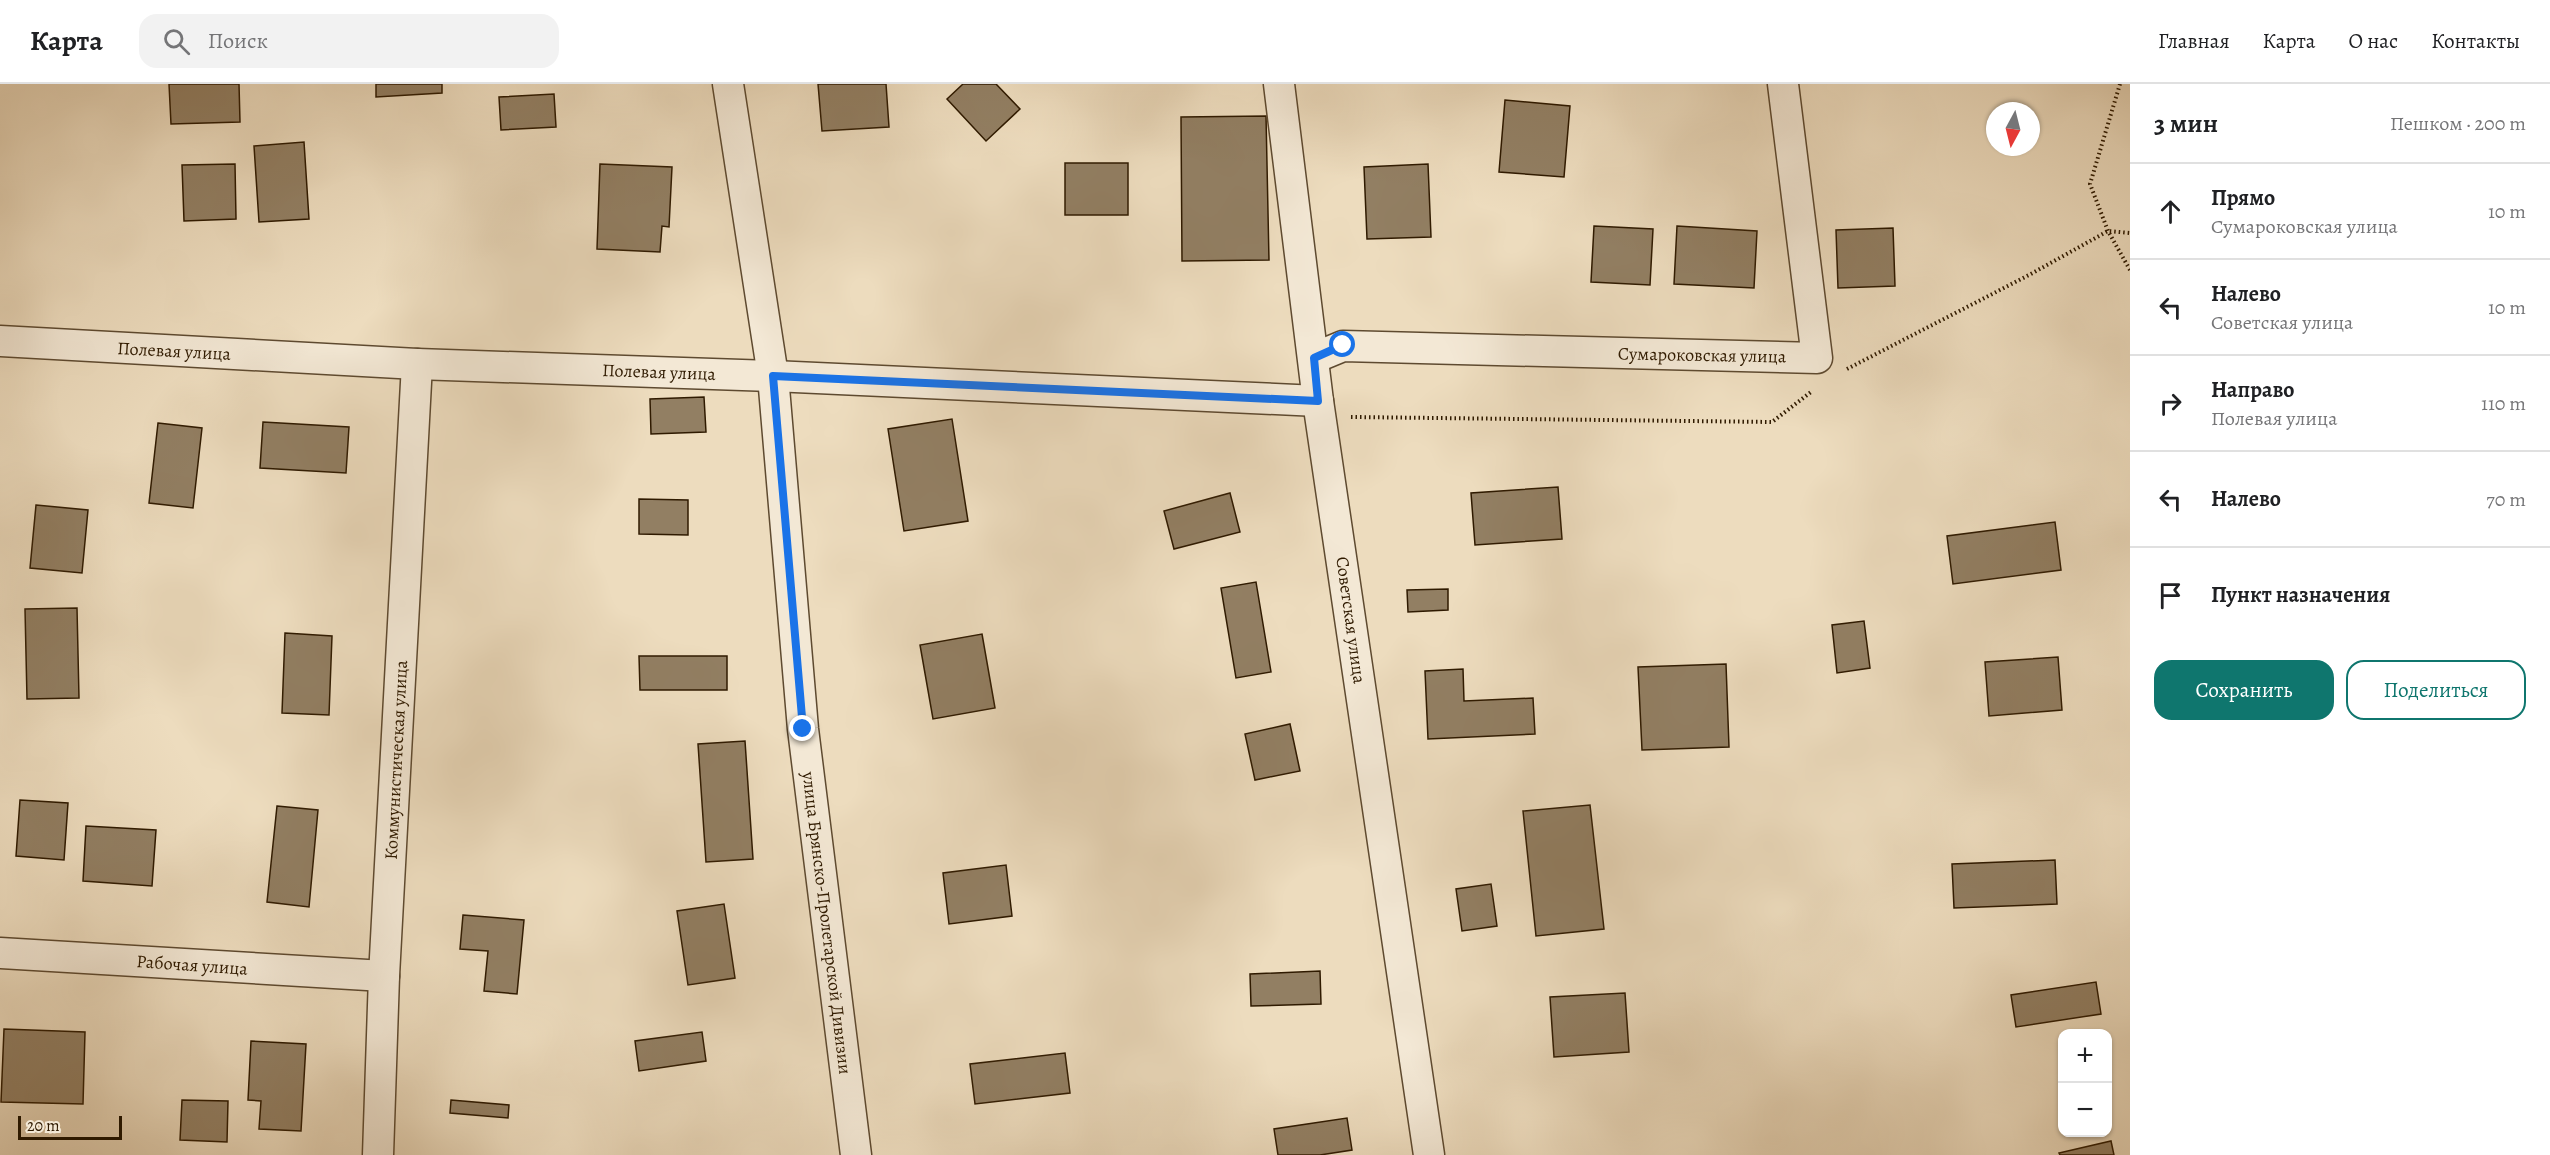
<!DOCTYPE html>
<html lang="ru">
<meta charset="utf-8">
<style>
body{margin:0;font-family:Alegreya,serif;background:#f2f2f2;color:#202124}
.controls{position:absolute;right:18px;bottom:18px;display:grid;overflow:hidden;border-radius:12px;box-shadow:0 2px 4px #0004}
.controls button{width:54px;height:54px;display:grid;place-items:center;padding:0;border:0;border-bottom:2px solid #e0e0e0;background:#fff;color:#202124;font:30px sans-serif}
.compass{position:absolute;left:1986px;top:18px;width:54px;height:54px;border-radius:50%;background:#fff;box-shadow:0 2px 4px #0004;rotate:187deg}
.scale{position:absolute;left:18px;bottom:15px;width:104px;box-sizing:border-box;padding-left:6px;border:3px solid #2f1a00;border-top:0;font-size:16px;line-height:21px;white-space:nowrap;color:#2f1a00;-webkit-text-stroke:4px #f3e8d5;paint-order:stroke}
.stop{position:absolute;width:18px;height:18px;margin:-14px;border:4px solid #1a73e8;border-radius:50%;background:#fff}
.stop.end{background:#1a73e8;border-color:#fff;box-shadow:0 2px 6px #0008}
.list{margin:0;padding:0;list-style:none}
h2{display:flex;justify-content:space-between;align-items:center;height:78px;margin:0;padding:0 24px;font-size:26px}
h2 small{font-size:20px;font-weight:400;color:#757577}
.list li{display:grid;grid-template-columns:39px 1fr auto;gap:18px;align-items:center;box-sizing:border-box;height:96px;padding:0 24px;border-top:2px solid #e0e0e0}
.list b{display:block;font-size:22px;white-space:nowrap}
.list p{margin:0;font-size:20px;white-space:nowrap;color:#757577}
.list em{font-size:20px;font-style:normal;color:#757577}
.actions{display:flex;gap:12px;padding:18px 24px}
.actions a{flex:1;padding:14px 0;border:2px solid #0f766e;border-radius:18px;text-align:center;font-size:21px;color:#0f766e}
.actions .main{background:#0f766e;color:#fff}
.icon{flex:none;width:33px;height:33px;fill:none;stroke:currentColor;stroke-width:2;stroke-linecap:round;stroke-linejoin:round}
.map{position:relative;flex:none;width:2130px;height:1071px;overflow:hidden}
header{display:flex;align-items:center;gap:36px;box-sizing:border-box;height:84px;padding:0 30px;background:#fff;border-bottom:2px solid #e0e0e0}
header strong{font-size:28px}
nav{display:flex;gap:33px;margin-inline-start:auto;font-size:21px}
.search{width:420px;height:54px;background:#f2f2f2;display:flex;align-items:center;gap:15px;box-sizing:border-box;padding:0 21px;border-radius:18px;color:#757577;font-size:22px}
main{display:flex}
aside{flex:1;background:#fff}
.map>svg:first-child{display:block}
.building{fill:#927f63;stroke:#2f1a00;stroke-width:1.5}
.lines{fill:none;stroke-linecap:round;stroke-linejoin:round}
.street-casing{stroke:#5e4a30;stroke-width:33}
.path{stroke:#2f1a00;stroke-width:4;stroke-dasharray:1.5 3;stroke-linecap:butt}
.street{stroke:#f3e8d5;stroke-width:30}
.route{stroke:#1a73e8;stroke-width:8}
.labels{text-anchor:middle;dominant-baseline:central;stroke-width:5;stroke-linejoin:round;paint-order:stroke}
.street-label{font-size:18px;fill:#2f1a00;stroke:#f3e8d5}
</style>
<header>
<strong>Карта</strong>
<div class="search"><svg class="icon" aria-label="search" viewBox="0 0 24 24"><circle cx="10" cy="10" r="6"/><path d="M15 15l6 6"/></svg>Поиск</div>
<nav><a>Главная</a><a>Карта</a><a>О нас</a><a>Контакты</a></nav>
</header>
<main>
<div class="map">
<svg width="2130" height="1071" viewBox="0 0 2130 1071">
<rect width="100%" height="100%" fill="#eddcbe"/>
<filter id="stains"><feTurbulence type="fractalNoise" baseFrequency=".00333" numOctaves="4"/><feColorMatrix values="0 0 0 0 .2 0 0 0 0 .09 0 0 0 0 .02 0 0 0 .5 -.17"/></filter>
<radialGradient id="worn" r=".72"><stop offset=".6" stop-color="#630" stop-opacity="0"/><stop offset="1" stop-color="#630" stop-opacity=".3"/></radialGradient>
<g class="building">
<path d="M169 0H239L240 38 171 40Z"/>
<path d="M376 0H442V9L376 13Z"/>
<path d="M818 0H886L889 43 822 47Z"/>
<path d="M963 0H996L1020 25 986 57 947 15Z"/>
<path d="M554 10 556 43 501 46 499 13Z"/>
<path d="M1505 16 1570 22 1564 93 1499 88Z"/>
<path d="M1266 32 1269 176 1182 177 1181 33Z"/>
<path d="M304 58 309 135 259 138 254 62Z"/>
<rect x="1065" y="79" width="63" height="52"/>
<path d="M235 80 236 135 184 137 182 81Z"/>
<path d="M600 80 672 83 669 143 662 142 660 168 597 165Z"/>
<path d="M1428 80 1431 153 1367 155 1364 83Z"/>
<path d="M1594 142 1653 145 1650 201 1591 198Z"/>
<path d="M1677 142 1757 147 1754 204 1674 200Z"/>
<path d="M1893 144 1895 202 1838 204 1836 146Z"/>
<path d="M704 313 706 348 651 350 650 315Z"/>
<path d="M952 335 968 437 904 447 888 345Z"/>
<path d="M263 338 349 343 346 389 260 384Z"/>
<path d="M158 339 202 344 193 424 149 419Z"/>
<path d="M1558 403 1562 455 1475 461 1471 409Z"/>
<path d="M1230 409 1240 448 1174 465 1164 427Z"/>
<path d="M639 415 688 416V451L639 450Z"/>
<path d="M36 421 88 426 82 489 30 484Z"/>
<path d="M2055 438 2061 486 1953 500 1947 452Z"/>
<path d="M1256 498 1271 588 1236 594 1221 504Z"/>
<path d="M1448 505V526L1408 528 1407 506Z"/>
<path d="M77 524 79 614 27 615 25 525Z"/>
<path d="M1864 537 1870 584 1837 589 1832 541Z"/>
<path d="M285 549 332 552 329 631 282 629Z"/>
<path d="M982 550 995 624 933 635 920 561Z"/>
<path d="M639 572H727V606H640Z"/>
<path d="M2058 573 2062 626 1989 632 1985 578Z"/>
<path d="M1726 580 1729 663 1642 666 1638 583Z"/>
<path d="M1463 585 1464 617 1533 614 1535 650 1428 655 1425 587Z"/>
<path d="M1290 640 1300 687 1255 696 1245 650Z"/>
<path d="M745 657 753 775 706 778 698 660Z"/>
<path d="M20 716 68 719 64 776 16 772Z"/>
<path d="M1590 721 1604 845 1536 852 1523 727Z"/>
<path d="M277 722 318 726 309 823 267 818Z"/>
<path d="M86 742 156 746 152 802 83 797Z"/>
<path d="M2055 776 2057 820 1954 824 1952 780Z"/>
<path d="M1006 781 1012 832 949 840 943 789Z"/>
<path d="M1491 800 1497 842 1462 847 1456 805Z"/>
<path d="M724 820 735 894 688 901 677 827Z"/>
<path d="M463 831 524 836 517 910 484 907 488 867 460 865Z"/>
<path d="M1320 887 1321 920 1251 922 1250 890Z"/>
<path d="M2096 898 2101 930 2016 943 2011 911Z"/>
<path d="M1625 909 1629 968 1554 973 1550 913Z"/>
<path d="M4 945 85 948 83 1020 1 1018Z"/>
<path d="M702 948 706 977 639 987 635 957Z"/>
<path d="M251 957 306 960 301 1047 259 1045 261 1017 248 1016Z"/>
<path d="M1065 969 1070 1009 975 1020 970 980Z"/>
<path d="M182 1016 228 1017 227 1058 180 1056Z"/>
<path d="M451 1016 509 1021 508 1034 450 1029Z"/>
<path d="M1347 1034 1352 1066 1320 1071H1278L1274 1045Z"/>
<path d="M2111 1057 2114 1071H2060L2059 1069Z"/>
</g>
<g class="lines">
<defs>
<g id="street">
<path d="M728 0 773 292 803 645 856 1071"/>
<path d="M1279 0 1318 317 1429 1071"/>
<path d="M0 257 417 280 773 292 1318 317"/>
<path d="M1314 274 1343 262 1817 274 1783 0"/>
<path d="M0 869 384 892"/>
<path d="M378 1071 384 892 417 280"/>
</g>
</defs>
<use href="#street" class="street-casing"/>
<g class="path">
<path d="M2120 0 2090 100 2108 147 2130 186"/>
<path d="M1847 285 2029 191 2108 147 2130 149"/>
<path d="M1351 333 1772 338 1811 308"/>
</g>
<use href="#street" class="street"/>
</g>
<g class="lines">
<path class="route" d="M803 645 773 292 1318 317 1314 274 1343 261"/>
</g>
<g class="labels">
<g class="street-label">
<text transform="translate(174 267) rotate(3)">Полевая улица</text>
<text transform="translate(1702 271) rotate(1)">Сумароковская улица</text>
<text transform="translate(659 288) rotate(2)">Полевая улица</text>
<text transform="translate(1351 536) rotate(82)">Советская улица</text>
<text transform="translate(396 676) rotate(-87)">Коммунистическая улица</text>
<text transform="translate(827 839) rotate(83)">улица Брянско-Пролетарской Дивизии</text>
<text transform="translate(192 881) rotate(4)">Рабочая улица</text>
</g>
</g>
<rect width="100%" height="100%" filter="url(#stains)"/>
<rect width="100%" height="100%" fill="url(#worn)"/>
</svg>
<div class="controls">
<button>+</button>
<button>−</button>
</div>
<svg class="compass" viewBox="-18 -18 36 36"><path d="M0-13l5 13h-10z" fill="#e53935"/><path d="M0 13l5-13h-10z" fill="#757577"/></svg>
<div class="scale">20 m</div>
<div class="stop" style="left:1343px;top:261px"></div>
<div class="stop end" style="left:803px;top:645px"></div>
</div>
<aside>
<h2>3 мин<small>Пешком · 200 m</small></h2>
<ul class="list">
<li><svg class="icon" aria-label="ahead" viewBox="0 0 24 24"><path d="M12 20V5M6 11l6-6 6 6"/></svg><div><b>Прямо</b><p>Сумароковская улица</p></div><em>10 m</em></li>
<li><svg class="icon" aria-label="left" viewBox="0 0 24 24"><path d="M17 20v-9H6M10 6l-5 5 5 5"/></svg><div><b>Налево</b><p>Советская улица</p></div><em>10 m</em></li>
<li><svg class="icon" aria-label="right" viewBox="0 0 24 24"><path d="M7 20v-9h11M14 6l5 5-5 5"/></svg><div><b>Направо</b><p>Полевая улица</p></div><em>110 m</em></li>
<li><svg class="icon" aria-label="left" viewBox="0 0 24 24"><path d="M17 20v-9H6M10 6l-5 5 5 5"/></svg><div><b>Налево</b></div><em>70 m</em></li>
<li><svg class="icon" aria-label="arrive" viewBox="0 0 24 24"><path d="M6 21V4h12l-3 4 3 4H6"/></svg><div><b>Пункт назначения</b></div></li>
</ul>
<div class="actions"><a class="main">Сохранить</a><a>Поделиться</a></div>
</aside>
</main>
